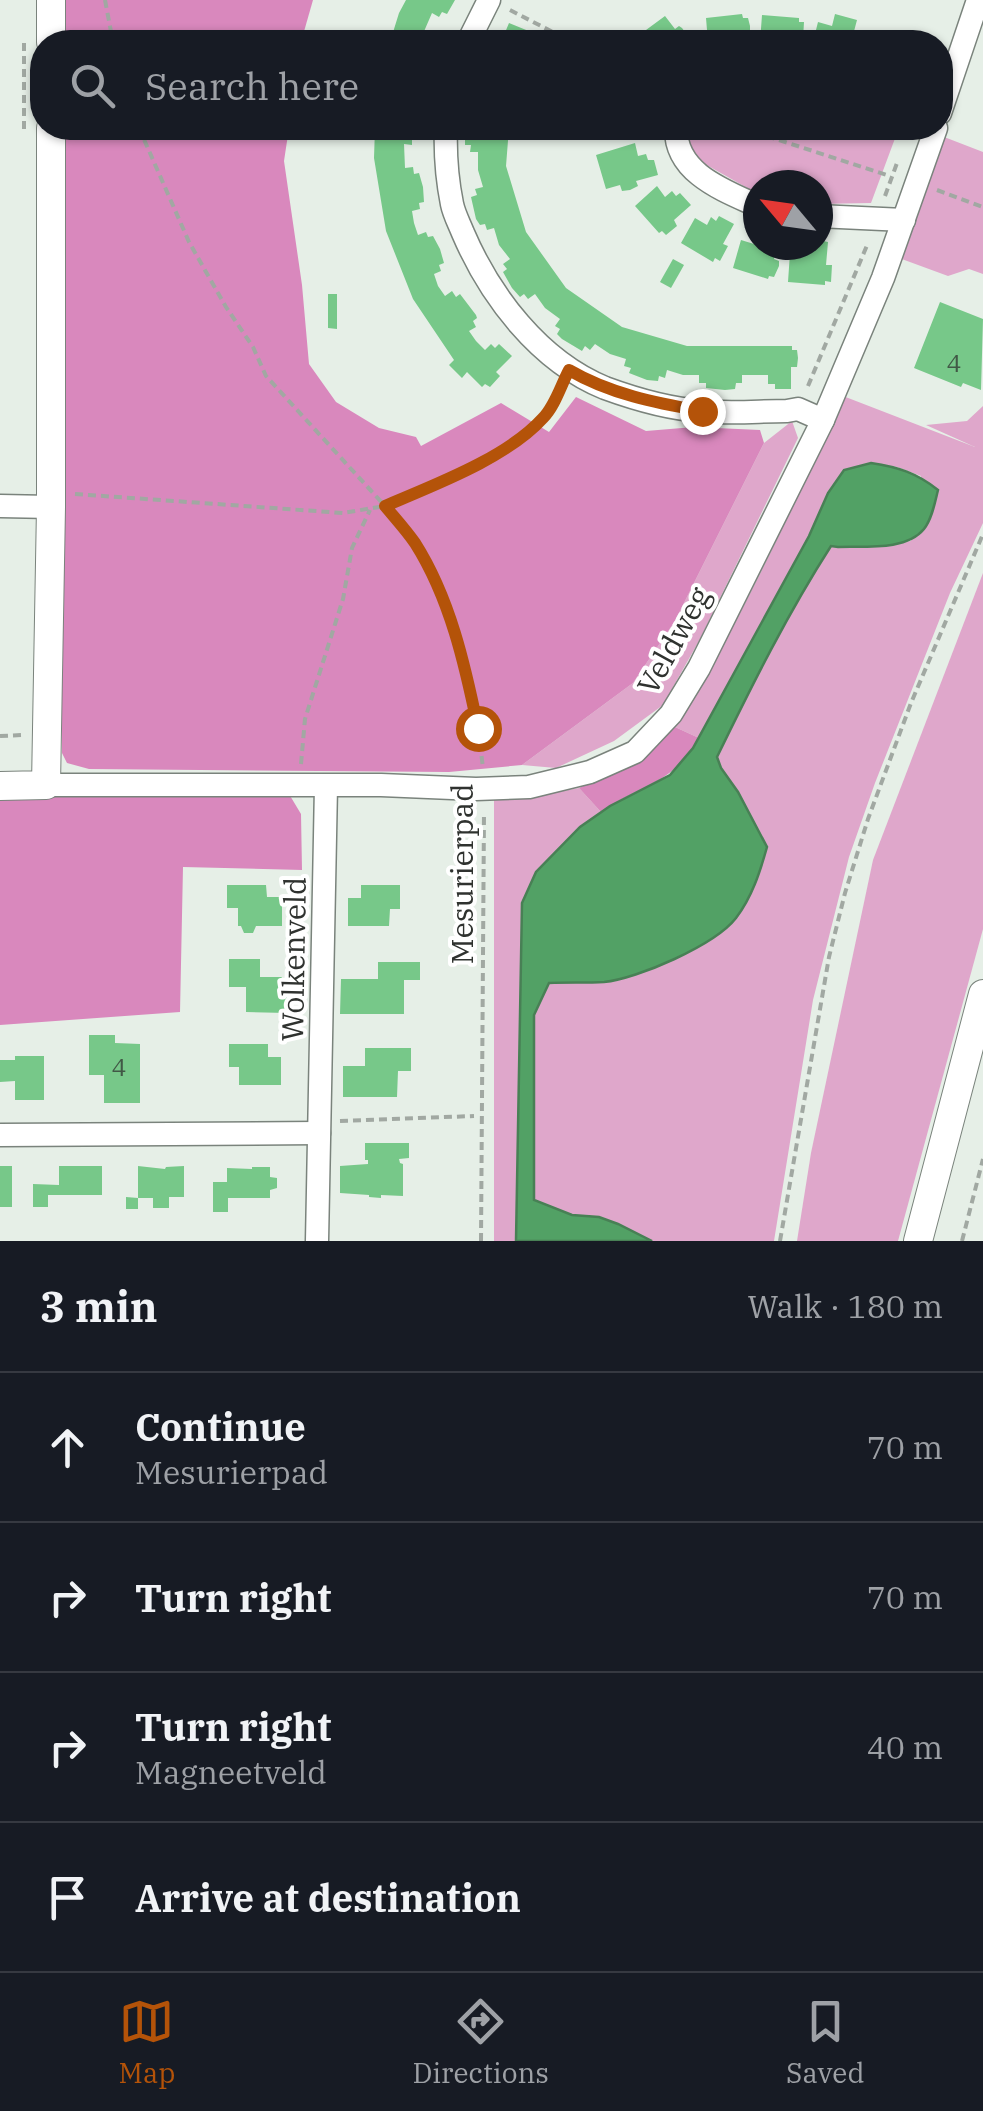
<!DOCTYPE html>
<meta charset="utf-8">
<style>
body{margin:0;font-family:"IBM Plex Serif",serif;background:#20242c;color:#f1f3f6}
.compass{position:absolute;left:743px;top:170px;width:90px;height:90px;border-radius:50%;background:#171b24;box-shadow:0 2px 8px #0004;rotate:299deg}
.stop{position:absolute;width:30px;height:30px;margin:-22px;border:8px solid #b45309;border-radius:50%;background:#fff}
.stop.end{background:#b45309;border-color:#fff;box-shadow:0 2px 10px #0008}
.list{margin:0;padding:0;list-style:none}
h2{display:flex;justify-content:space-between;align-items:center;height:130px;margin:0;padding:0 40px;font-size:42px}
h2 small{font-size:32px;font-weight:400;color:#9ea1a6}
.list li{display:grid;grid-template-columns:65px 1fr auto;gap:30px;align-items:center;box-sizing:border-box;height:150px;padding:0 40px;border-top:2px solid #363941}
.list b{display:block;font-size:38px;white-space:nowrap}
.list p{margin:0;font-size:32px;white-space:nowrap;color:#9ea1a6}
.list em{font-size:32px;font-style:normal;color:#9ea1a6}
.icon{flex:none;width:55px;height:55px;fill:none;stroke:currentColor;stroke-width:2;stroke-linecap:round;stroke-linejoin:round}
.map{position:relative;flex:none;width:983px;height:1241px;overflow:hidden}
.search{position:absolute;background:#171b24;box-shadow:0 2px 8px #0004;left:30px;right:30px;top:30px;height:110px;display:flex;align-items:center;gap:25px;box-sizing:border-box;padding:0 35px;border-radius:40px;color:#9ea1a6;font-size:38px}
.sheet{height:730px;background:#171b24}
nav{display:flex;justify-content:space-around;align-items:center;box-sizing:border-box;height:140px;border-top:2px solid #363941;background:#171b24;font-size:28px;color:#9ea1a6}
nav a{display:grid;justify-items:center;gap:5px}
nav .on{color:#b45309}
.map>svg:first-child{display:block}
.green{fill:#dfa7cb}
.forest{fill:#d988bd}
.water{fill:#52a165;stroke:#488055;stroke-width:2.5}
.building{fill:#77c889}
.lines{fill:none;stroke-linecap:round;stroke-linejoin:round}
.minor-casing{stroke:#7a837c;stroke-width:25}
.tertiary-casing{stroke:#7a837c;stroke-width:30}
.path{stroke:#a1a8a2;stroke-width:4;stroke-dasharray:8 5;stroke-linecap:butt}
.minor{stroke:#fff;stroke-width:22}
.tertiary{stroke:#fff;stroke-width:28}
.route{stroke:#b45309;stroke-width:12}
.labels{text-anchor:middle;dominant-baseline:central;stroke-width:8;stroke-linejoin:round;paint-order:stroke}
.number-label{font-size:25px;fill:#415846}
.street-label{font-size:30px;fill:#2f322f;stroke:#fff}
</style>
<div class="map">
<svg width="983" height="1241" viewBox="0 0 983 1241">
<rect width="100%" height="100%" fill="#e6efe7"/>
<g class="green">
<path d="M685 128H887L897 133 871 203 818 204V185H758V192L751 190 703 163 683 138Z"/>
<path d="M939 135 983 152V274L969 269 948 276 899 258Z"/>
<path d="M843 396 975 447 926 425 967 421 983 406V523L950 593 875 783 849 857 813 1000 774 1241H652L618 1224 599 1217 572 1215 534 1201V1015L548 983 607 982 654 968 738 792 721 768 717 757C752 685 788 613 831 545L838 547 911 541 921 476 897 467 871 463 828 493 809 536 699 738 675 727C741 622 792 509 843 396Z"/>
<path d="M792 421 798 438 700 639 663 705 614 741 556 768 522 765 633 683 675 621 764 443Z"/>
<path d="M983 573V929L898 1241H797L811 1153 873 860Z"/>
<path d="M579 788 601 812 580 827 536 872 522 903 516 1241H494V797H531Z"/>
</g>
<g class="forest">
<path d="M59 0H313L301 42H60Z"/>
<path d="M60 128H289L284 161 302 285 309 364 336 402 379 428 416 437 421 446 501 403 549 432 576 397 646 431 694 427 760 430 764 443 675 621 633 683 522 765 449 772 89 769 67 763 62 753Z"/>
<path d="M675 727 699 738C672 786 640 784 601 812L579 788 639 760Z"/>
<path d="M289 794 301 814 302 870 183 867 180 1012 0 1025V797Z"/>
</g>
<path class="water" d="M871 463C898 467 917 473 938 490 935 502 932 519 924 529 906 551 865 546 838 547L831 546C788 613 752 685 717 757L721 768 738 792 767 847C760 872 752 897 736 918 715 945 637 979 604 982 585 983 567 982 549 983L534 1015V1200L572 1215 599 1217 618 1224 652 1241H516L522 903 536 872 580 827 610 806 670 775 693 748 809 536 828 493 844 470Z"/>
<g class="building">
<path d="M406 0H455L447 14 442 12 439 17 432 13 422 36 431 38 429 42H390L399 13Z"/>
<path d="M742 14 743 18H748L750 26V34L744 35 745 42H708L706 18Z"/>
<path d="M835 14 857 20 853 35 859 36 858 42H813L818 22 832 26Z"/>
<path d="M762 15 799 18V22H804L803 39 798 38 797 42H760Z"/>
<path d="M665 16 675 29 679 26 682 28 690 39 685 42H656L646 30Z"/>
<path d="M509 23 536 34 532 42H485L489 36 494 38 496 32 504 35Z"/>
<path d="M375 128H420L418 138H412V145L404 144 405 168 413 167 414 174 419 173 423 187 424 202 419 203 420 209 412 211 414 223 418 235 426 232 428 237 433 236 440 249 444 263 439 265 441 271 434 274 438 286 445 296 452 291 456 297 460 294 476 315 477 318 473 321 476 327 469 331 476 341 485 350 491 344 495 348 499 344 512 356 496 372 500 376 490 387 485 384 482 387 467 372 462 378 449 365 454 360 413 299 386 231 374 158Z"/>
<path d="M465 128H509L506 166 526 232 566 288 622 327 687 346H792V350H797L798 358 797 367H791V389H775V384H768V375H742V383H736L735 389 725 390 706 388V383H699V375H683L667 370 665 378 659 376 658 381 647 380 629 373 631 368 624 366 626 359 610 354 595 344 590 350 585 346 582 351 562 339 557 334 560 329 555 326 560 319 545 308 535 294 528 299 524 294 520 297 512 288 503 272 507 269 503 264 510 259 499 245 494 228 487 230 485 224 480 225 476 219 471 197 477 195 475 189 483 187 478 170V152H470L471 145H465Z"/>
<path d="M635 143 638 156 646 154 648 160H654L658 175 636 181 638 186 630 190 622 191 620 185 606 189 596 155Z"/>
<path d="M657 186 665 197 672 191 676 196 680 193 691 205 674 220 677 226 666 235 662 231 659 233 635 206Z"/>
<path d="M719 216 734 224 723 244 728 246 720 261 715 258 713 262 681 243 695 218 707 225 711 217 716 221Z"/>
<path d="M757 234 758 245H778L774 259 779 261V266L774 277 769 276 768 279 733 268 741 240 754 244Z"/>
<path d="M818 240 828 242 826 265H832L831 282 825 281V285L788 282 790 253 804 254 805 246 818 245Z"/>
<path d="M673 259 684 265 671 288 660 282Z"/>
<path d="M328 294H337V329L328 328Z"/>
<path d="M940 302 983 319 981 390 963 383 961 387 914 368Z"/>
<path d="M227 885H266L267 897H282V926H256L253 933H244L241 926H238V908H227Z"/>
<path d="M361 885H400V909H390L389 926H348V898H361Z"/>
<path d="M229 959H260V977H282V994H287V1013L246 1012V987H229Z"/>
<path d="M378 962H420V980H404V1014H340L341 979H378Z"/>
<path d="M89 1035H115V1043L140 1044V1103H104V1075H89Z"/>
<path d="M229 1044H268V1057H281V1085H239V1067H229Z"/>
<path d="M365 1048H411V1071H398L397 1097H343V1066H365Z"/>
<path d="M15 1056H44V1100H15V1081L0 1082V1060H15Z"/>
<path d="M365 1143H409V1158L399 1159 400 1163 403 1164V1196L381 1195V1198L369 1197V1195L340 1193V1166L368 1164V1160H365Z"/>
<rect x="0" y="1166" width="12" height="41"/>
<path d="M59 1166H102V1195H48V1207H33V1184L59 1185Z"/>
<path d="M138 1166 165 1169 166 1167 184 1166V1197H169V1208H153V1198H138V1209H126V1197L138 1198Z"/>
<path d="M252 1167H270V1177L277 1178V1188L270 1190V1198H228V1212H213V1182H227V1168L252 1169Z"/>
</g>
<g class="lines">
<defs>
<g id="minor">
<path d="M468 42 489 0"/>
<path d="M940 113 978 0"/>
<path d="M446 128C445 153 447 179 452 204 454 214 459 223 463 233 490 296 539 361 605 388 635 399 670 409 702 411 730 414 759 411 787 411L798 409 823 420"/>
<path d="M676 128C675 173 723 190 758 206"/>
<path d="M818 216 904 220"/>
<path d="M0 506 51 507"/>
<path d="M46 785H381L476 789 529 787 590 772 635 752 671 714 699 668 823 420 883 278 936 128"/>
<path d="M0 1135 319 1133"/>
<path d="M317 1241 326 786"/>
</g>
<g id="tertiary">
<path d="M51 42V0"/>
<path d="M0 786 46 785 51 507V128"/>
<path d="M918 1241 983 994"/>
</g>
</defs>
<use href="#minor" class="minor-casing"/>
<use href="#tertiary" class="tertiary-casing"/>
<g class="path">
<path d="M105 0 113 42"/>
<path d="M510 10 572 42"/>
<path d="M139 128 189 242 226 307 253 347 266 376 385 506 415 543 438 588 464 659 478 728 483 768"/>
<path d="M742 128 890 176"/>
<path d="M24 129V43"/>
<path d="M937 190 983 207"/>
<path d="M885 196 897 163"/>
<path d="M808 386 868 243"/>
<path d="M75 494 343 513 385 506 485 459 520 439 546 416 559 390"/>
<path d="M0 736 22 735"/>
<path d="M301 764 305 719 343 599 352 548 370 510"/>
<path d="M340 1121 474 1116"/>
<path d="M481 1241 484 812"/>
<path d="M780 1241 829 957 845 893 868 819 911 703 983 534"/>
<path d="M962 1241 983 1159"/>
</g>
<use href="#minor" class="minor"/>
<use href="#tertiary" class="tertiary"/>
</g>
<g class="lines">
<path class="route" d="M478 728C465 665 450 598 415 543 406 530 395 518 385 506 434 485 507 458 543 418 555 406 561 385 569 370 610 394 656 403 702 411"/>
</g>
<g class="labels">
<g class="number-label">
<text x="954" y="362">4</text>
<text x="119" y="1066">4</text>
</g>
<g class="street-label">
<text transform="translate(673 640) rotate(-61)">Veldweg</text>
<text transform="translate(461 874) rotate(-90)">Mesurierpad</text>
<text transform="translate(293 959) rotate(-89)">Wolkenveld</text>
</g>
</g>
</svg>
<svg class="compass" viewBox="-18 -18 36 36"><path d="M0-13l5 13h-10z" fill="#e53935"/><path d="M0 13l5-13h-10z" fill="#9ea1a6"/></svg>
<div class="stop" style="left:478px;top:728px"></div>
<div class="stop end" style="left:702px;top:411px"></div>
<div class="search"><svg class="icon" aria-label="search" viewBox="0 0 24 24"><circle cx="10" cy="10" r="6"/><path d="M15 15l6 6"/></svg>Search here</div>
</div>
<section class="sheet">
<h2>3 min<small>Walk · 180 m</small></h2>
<ul class="list">
<li><svg class="icon" aria-label="ahead" viewBox="0 0 24 24"><path d="M12 20V5M6 11l6-6 6 6"/></svg><div><b>Continue</b><p>Mesurierpad</p></div><em>70 m</em></li>
<li><svg class="icon" aria-label="right" viewBox="0 0 24 24"><path d="M7 20v-9h11M14 6l5 5-5 5"/></svg><div><b>Turn right</b></div><em>70 m</em></li>
<li><svg class="icon" aria-label="right" viewBox="0 0 24 24"><path d="M7 20v-9h11M14 6l5 5-5 5"/></svg><div><b>Turn right</b><p>Magneetveld</p></div><em>40 m</em></li>
<li><svg class="icon" aria-label="arrive" viewBox="0 0 24 24"><path d="M6 21V4h12l-3 4 3 4H6"/></svg><div><b>Arrive at destination</b></div></li>
</ul>
</section>
<nav>
<a class="on"><svg class="icon" aria-label="map" viewBox="0 0 24 24"><path d="M3 6l6-2 6 2 6-2v14l-6 2-6-2-6 2zM9 4v14M15 6v14"/></svg>Map</a>
<a><svg class="icon" aria-label="directions" viewBox="0 0 24 24"><path d="M12 3l9 9-9 9-9-9zM9 14v-3h6M13 9l2 2-2 2"/></svg>Directions</a>
<a><svg class="icon" aria-label="saved" viewBox="0 0 24 24"><path d="M7 4h10v16l-5-4-5 4z"/></svg>Saved</a>
</nav>
